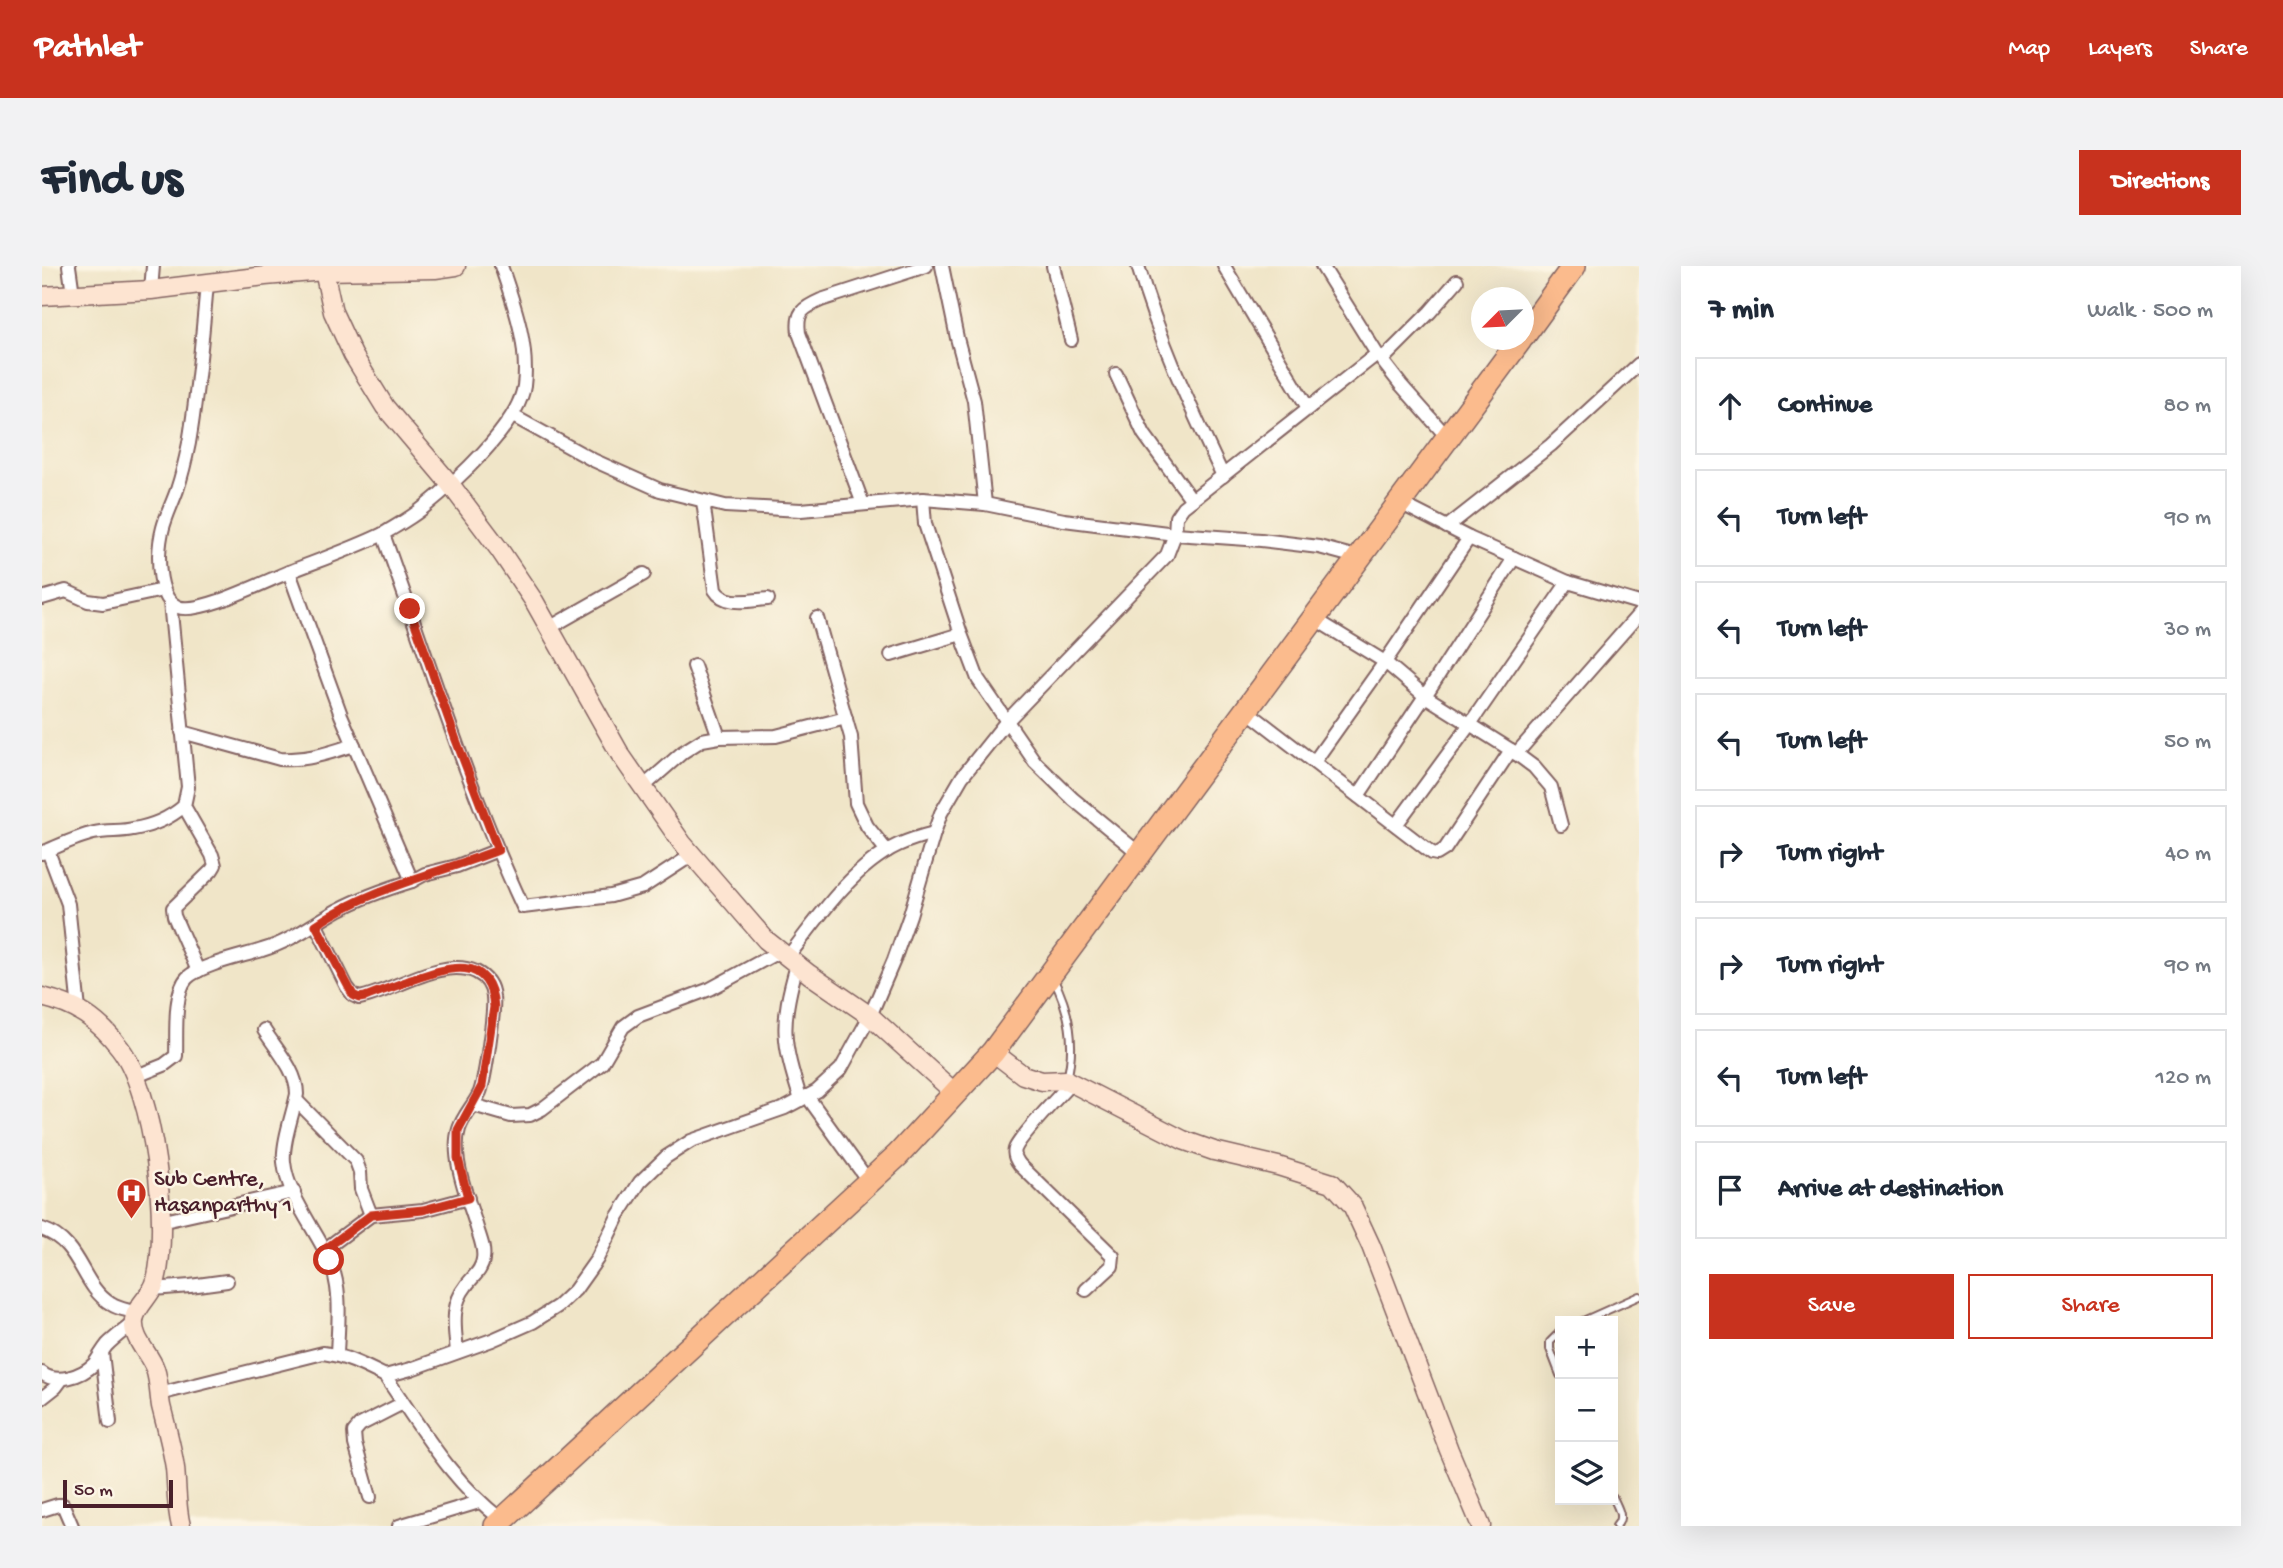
<!DOCTYPE html>
<meta charset="utf-8">
<style>
body{margin:0;font-family:"Gochi Hand",sans-serif;background:#f2f2f3;color:#1f2937}
.controls{position:absolute;right:21px;bottom:21px;display:grid;overflow:hidden;border-radius:0px;box-shadow:0 7px 28px #0002}
.controls button{width:63px;height:63px;display:grid;place-items:center;padding:0;border:0;border-bottom:2px solid #e0e1e3;background:#fff;color:#1f2937;font:35px sans-serif}
.compass{position:absolute;left:1429px;top:21px;width:63px;height:63px;border-radius:50%;background:#fff;box-shadow:0 7px 28px #0002;rotate:246deg}
.scale{position:absolute;left:21px;bottom:18px;width:110px;box-sizing:border-box;padding-left:7px;border:4px solid #4a1f2b;border-top:0;font-size:19px;line-height:24px;white-space:nowrap;color:#4a1f2b;-webkit-text-stroke:5px #fcf5e5;paint-order:stroke}
.stop{position:absolute;width:21px;height:21px;margin:-16px;border:5px solid #c8321e;border-radius:50%;background:#fff}
.stop.end{background:#c8321e;border-color:#fff;box-shadow:0 2px 7px #0008}
.list{margin:0;padding:0;list-style:none}
h2{display:flex;justify-content:space-between;align-items:center;height:91px;margin:0;padding:0 28px;font-size:30px}
h2 small{font-size:23px;font-weight:400;color:#747a83}
.list li{display:grid;grid-template-columns:46px 1fr auto;gap:21px;align-items:center;box-sizing:border-box;height:98px;margin:0 14px 14px;padding:0 14px;border:2px solid #e0e1e3;border-radius:0px}
.list b{display:block;font-size:26px;white-space:nowrap}
.list em{font-size:23px;font-style:normal;color:#747a83}
.actions{display:flex;gap:14px;padding:21px 28px}
.actions a{flex:1;padding:16px 0;border:2px solid #c8321e;border-radius:0px;text-align:center;font-size:24px;color:#c8321e}
.actions .main{background:#c8321e;color:#fff}
.icon{flex:none;width:38px;height:38px;fill:none;stroke:currentColor;stroke-width:2;stroke-linecap:round;stroke-linejoin:round}
.map{position:relative;flex:none;width:1597px;height:1260px;overflow:hidden;border-radius:0px}
header{display:flex;align-items:center;gap:42px;box-sizing:border-box;height:98px;padding:0 35px;background:#c8321e;color:#fff}
header strong{font-size:33px}
nav{display:flex;gap:38px;margin-inline-start:auto;font-size:24px}
.intro{display:flex;align-items:center;justify-content:space-between;box-sizing:border-box;height:168px;padding:0 42px}
h1{margin:0;font-size:49px}
.button{padding:18px 32px;border-radius:0px;background:#c8321e;color:#fff;font-size:24px;font-weight:700}
main{display:flex;gap:42px;padding:0 42px}
aside{flex:1;background:#fff;border-radius:0px;box-shadow:0 7px 28px #0002}
.map>svg:first-child{display:block}
.lines{fill:none;stroke-linecap:round;stroke-linejoin:round}
.lane-casing{stroke:#846462;stroke-width:10}
.street-casing{stroke:#846462;stroke-width:16}
.secondary-casing{stroke:#846462;stroke-width:21}
.highway-casing{stroke:#846462;stroke-width:26}
.lane{stroke:#fff;stroke-width:6}
.street{stroke:#fff;stroke-width:12}
.secondary{stroke:#fde4d1;stroke-width:18}
.highway{stroke:#fbbb8d;stroke-width:23}
.route{stroke:#c8321e;stroke-width:9}
.labels{text-anchor:middle;dominant-baseline:central;stroke-width:5;stroke-linejoin:round;paint-order:stroke}
.poi-label{font-size:23px;fill:#4a1f2b;stroke:#fcf5e5;text-anchor:start}
</style>
<header>
<strong>Pathlet</strong>
<nav><a>Map</a><a>Layers</a><a>Share</a></nav>
</header>
<div class="intro"><h1>Find us</h1><a class="button">Directions</a></div>
<main>
<div class="map">
<svg width="1597" height="1260" viewBox="0 0 1597 1260">
<rect width="100%" height="100%" fill="#fcf5e5"/>
<filter id="ink" filterUnits="userSpaceOnUse"><feTurbulence type="fractalNoise" baseFrequency=".0143" numOctaves="2"/><feDisplacementMap in="SourceGraphic" scale="14" xChannelSelector="R" yChannelSelector="G"/><feConvolveMatrix kernelMatrix="1 2 1 2 8 2 1 2 1" color-interpolation-filters="sRGB"/></filter>
<filter id="wash" filterUnits="userSpaceOnUse"><feTurbulence type="fractalNoise" baseFrequency=".00686" numOctaves="4" result="noise"/><feDisplacementMap in="SourceGraphic" scale="28" xChannelSelector="R" yChannelSelector="G"/><feGaussianBlur stdDeviation="1.57" result="paint"/><feColorMatrix in="noise" values="0 0 0 0 0 0 0 0 0 0 0 0 0 0 0 0 0 1.4 0 .05"/><feComposite in="paint" operator="in"/></filter>
<g filter="url(#wash)">
<rect width="100%" height="100%" fill="#f0e5c8"/>
</g>
<g filter="url(#ink)">
<g class="lines">
<defs>
<g id="lane">
<path d="M1011 712C1027 743 1034 778 1025 813"/>
<path d="M1541 1055 1597 1030"/>
<path d="M1518 1066 1508 1076V1083L1518 1109"/>
<path d="M1571 1231C1575 1241 1583 1251 1574 1260"/>
</g>
<g id="street">
<path d="M27 0 31 28"/>
<path d="M459 0C472 38 487 79 482 120 476 160 412 217 381 242 369 252 354 260 341 268 386 393 425 521 481 641L569 630 601 621 650 589"/>
<path d="M900 0 915 72 932 135 943 238"/>
<path d="M1011 0 1029 74"/>
<path d="M1096 0C1117 73 1148 141 1181 210"/>
<path d="M1182 0 1266 142"/>
<path d="M1280 0 1335 88 1359 119 1406 172"/>
<path d="M165 18C160 71 156 125 147 177 144 192 140 209 135 224 126 249 118 260 117 290 117 305 119 335 136 341 157 349 224 315 247 306 278 294 310 283 341 268"/>
<path d="M109 24 111 0"/>
<path d="M1340 94 1388 46 1415 15"/>
<path d="M1074 108 1102 168 1150 234"/>
<path d="M471 150 551 194 618 224 683 240 759 244 881 233 943 238 1022 254 1133 268 1219 274 1277 281 1318 292"/>
<path d="M881 233 883 258 919 368 936 413 993 496 1031 533 1098 588"/>
<path d="M661 235 673 324C683 341 709 334 726 333"/>
<path d="M1358 237 1427 272 1526 316 1597 337"/>
<path d="M821 238 757 67C754 46 761 42 779 34L884 0"/>
<path d="M1405 261 1509 179 1597 98"/>
<path d="M247 306 299 449 370 615 383 608 415 600 456 584"/>
<path d="M0 332 24 325 46 335 61 337 121 324"/>
<path d="M775 352 809 471 814 537 825 560 845 585"/>
<path d="M1273 353 1343 396 1383 430 1469 484 1492 501 1509 521 1519 559"/>
<path d="M507 362 602 308"/>
<path d="M849 389 919 368"/>
<path d="M652 400 677 471"/>
<path d="M1205 445 1390 587 1395 588 1403 583 1469 484"/>
<path d="M140 466 238 493C264 495 287 487 312 479"/>
<path d="M1474 488 1597 348"/>
<path d="M1272 496 1343 396 1427 272"/>
<path d="M600 522 641 486 660 474 677 471 734 470 804 452"/>
<path d="M1316 530 1383 430 1472 292"/>
<path d="M142 540 170 589 173 599 170 604 131 642 132 650 156 705"/>
<path d="M1354 559 1428 458 1526 316"/>
<path d="M6 585 26 638 37 744"/>
<path d="M0 587C17 580 34 571 52 567 65 564 79 566 91 563 110 560 128 552 142 540L146 521 128 336"/>
<path d="M274 659 305 721 311 729 317 732C351 726 400 690 434 706 444 711 450 720 451 731 453 745 443 813 438 826 432 839 421 850 417 863 408 891 427 935 435 962 438 972 443 983 441 993 440 1005 430 1011 424 1020 408 1040 413 1063 415 1086"/>
<path d="M746 691C775 653 811 600 856 579 867 574 880 570 892 567"/>
<path d="M755 699C738 758 740 775 759 834"/>
<path d="M222 764C234 783 255 805 255 828 251 848 240 877 242 896 245 929 274 964 287 993 301 1024 296 1056 295 1089"/>
<path d="M92 811 122 799 134 790C135 770 131 727 145 712 158 699 202 690 220 684 248 676 271 658 296 644 319 632 344 623 370 615"/>
<path d="M1029 817C1018 829 978 870 973 883 971 889 974 894 978 899L1071 990 1070 1000 1044 1024"/>
<path d="M765 830 827 916"/>
<path d="M254 834 314 895 318 906 319 923 329 949"/>
<path d="M431 839 469 850 488 849 500 843 560 797 581 761 596 750 668 723 738 685"/>
<path d="M118 956 252 926"/>
<path d="M0 963C40 977 38 1019 69 1038 76 1043 86 1044 95 1047"/>
<path d="M282 984 329 949 381 944 426 932"/>
<path d="M111 1023 148 1020 185 1015"/>
<path d="M60 1087 68 1156"/>
<path d="M0 1107C14 1119 40 1110 52 1098 57 1092 60 1085 65 1079 73 1071 83 1064 91 1057"/>
<path d="M117 1128 281 1087C304 1090 323 1100 343 1110"/>
<path d="M0 1132 14 1121 20 1113"/>
<path d="M328 1231 313 1178 312 1166 318 1159 361 1137"/>
<path d="M0 1244 16 1239H21L30 1260"/>
<path d="M460 1254C408 1214 380 1163 343 1110L369 1103 450 1074 491 1056 516 1040 533 1024 555 993 576 950 598 916 624 891 649 875 743 842 775 825 799 803 828 750 852 694 868 649 892 567 899 547 920 511 964 456 1125 289 1133 268 1134 251 1141 241 1335 88"/>
<path d="M357 1260 437 1236"/>
</g>
<g id="secondary">
<path d="M282 5 291 46 311 89 343 141 408 218 457 283 492 335 578 488 640 577 724 674 767 708 828 750 914 828"/>
<path d="M0 30 109 24 223 10 282 5 393 3 414 0"/>
<path d="M0 731C34 739 56 753 78 782 112 826 128 960 114 1014 111 1029 93 1040 92 1055 90 1073 108 1088 113 1103 117 1114 117 1128 119 1140 124 1160 130 1181 133 1202 135 1222 134 1241 139 1260"/>
<path d="M951 786 981 809 1000 815 1024 814 1141 874 1172 885 1236 900 1290 917 1310 939 1329 980 1407 1184 1439 1260"/>
</g>
<g id="highway">
<path d="M1482 69 1532 0"/>
<path d="M454 1260 856 889 951 786 1478 74"/>
</g>
</defs>
<use href="#lane" class="lane-casing"/>
<use href="#street" class="street-casing"/>
<use href="#secondary" class="secondary-casing"/>
<use href="#highway" class="highway-casing"/>
<use href="#lane" class="lane"/>
<use href="#street" class="street"/>
<use href="#secondary" class="secondary"/>
<use href="#highway" class="highway"/>
</g>
</g>
<g class="lines" filter="url(#ink)">
<path class="route" d="M287 994 282 984 329 949 381 944 426 932 416 892V864L440 820 452 741C448 686 404 702 369 714 354 720 338 725 323 731L317 732 311 729 274 659C330 621 395 608 456 584L414 474 368 343"/>
</g>
<defs>
<symbol id="hospital-pin" viewBox="-11 -11 22 30"><path d="M0 17L-7.5 6A9.5 9.5 0 1 1 7.5 6Z" fill="#c8321e" stroke="#fcf5e5"/><path d="M-5-5h3v3.5h4V-5h3V5h-3V1.5h-4V5h-3Z" fill="#fff"/></symbol>
</defs>
<g fill-rule="evenodd">
<use href="#hospital-pin" x="72" y="910" width="35" height="47"/>
</g>
<g class="labels">
<g class="poi-label">
<text x="112" y="914">Sub Centre,<tspan x="112" dy="26">Hasanparthy 1</tspan></text>
</g>
</g>
</svg>
<div class="controls">
<button>+</button>
<button>−</button>
<button><svg class="icon" aria-label="layers" viewBox="0 0 24 24"><path d="M12 4l9 5-9 5-9-5zM3 14l9 5 9-5"/></svg></button>
</div>
<svg class="compass" viewBox="-18 -18 36 36"><path d="M0-13l5 13h-10z" fill="#e53935"/><path d="M0 13l5-13h-10z" fill="#747a83"/></svg>
<div class="scale">50 m</div>
<div class="stop" style="left:287px;top:994px"></div>
<div class="stop end" style="left:368px;top:343px"></div>
</div>
<aside>
<h2>7 min<small>Walk · 500 m</small></h2>
<ul class="list">
<li><svg class="icon" aria-label="ahead" viewBox="0 0 24 24"><path d="M12 20V5M6 11l6-6 6 6"/></svg><div><b>Continue</b></div><em>80 m</em></li>
<li><svg class="icon" aria-label="left" viewBox="0 0 24 24"><path d="M17 20v-9H6M10 6l-5 5 5 5"/></svg><div><b>Turn left</b></div><em>90 m</em></li>
<li><svg class="icon" aria-label="left" viewBox="0 0 24 24"><path d="M17 20v-9H6M10 6l-5 5 5 5"/></svg><div><b>Turn left</b></div><em>30 m</em></li>
<li><svg class="icon" aria-label="left" viewBox="0 0 24 24"><path d="M17 20v-9H6M10 6l-5 5 5 5"/></svg><div><b>Turn left</b></div><em>50 m</em></li>
<li><svg class="icon" aria-label="right" viewBox="0 0 24 24"><path d="M7 20v-9h11M14 6l5 5-5 5"/></svg><div><b>Turn right</b></div><em>40 m</em></li>
<li><svg class="icon" aria-label="right" viewBox="0 0 24 24"><path d="M7 20v-9h11M14 6l5 5-5 5"/></svg><div><b>Turn right</b></div><em>90 m</em></li>
<li><svg class="icon" aria-label="left" viewBox="0 0 24 24"><path d="M17 20v-9H6M10 6l-5 5 5 5"/></svg><div><b>Turn left</b></div><em>120 m</em></li>
<li><svg class="icon" aria-label="arrive" viewBox="0 0 24 24"><path d="M6 21V4h12l-3 4 3 4H6"/></svg><div><b>Arrive at destination</b></div></li>
</ul>
<div class="actions"><a class="main">Save</a><a>Share</a></div>
</aside>
</main>
